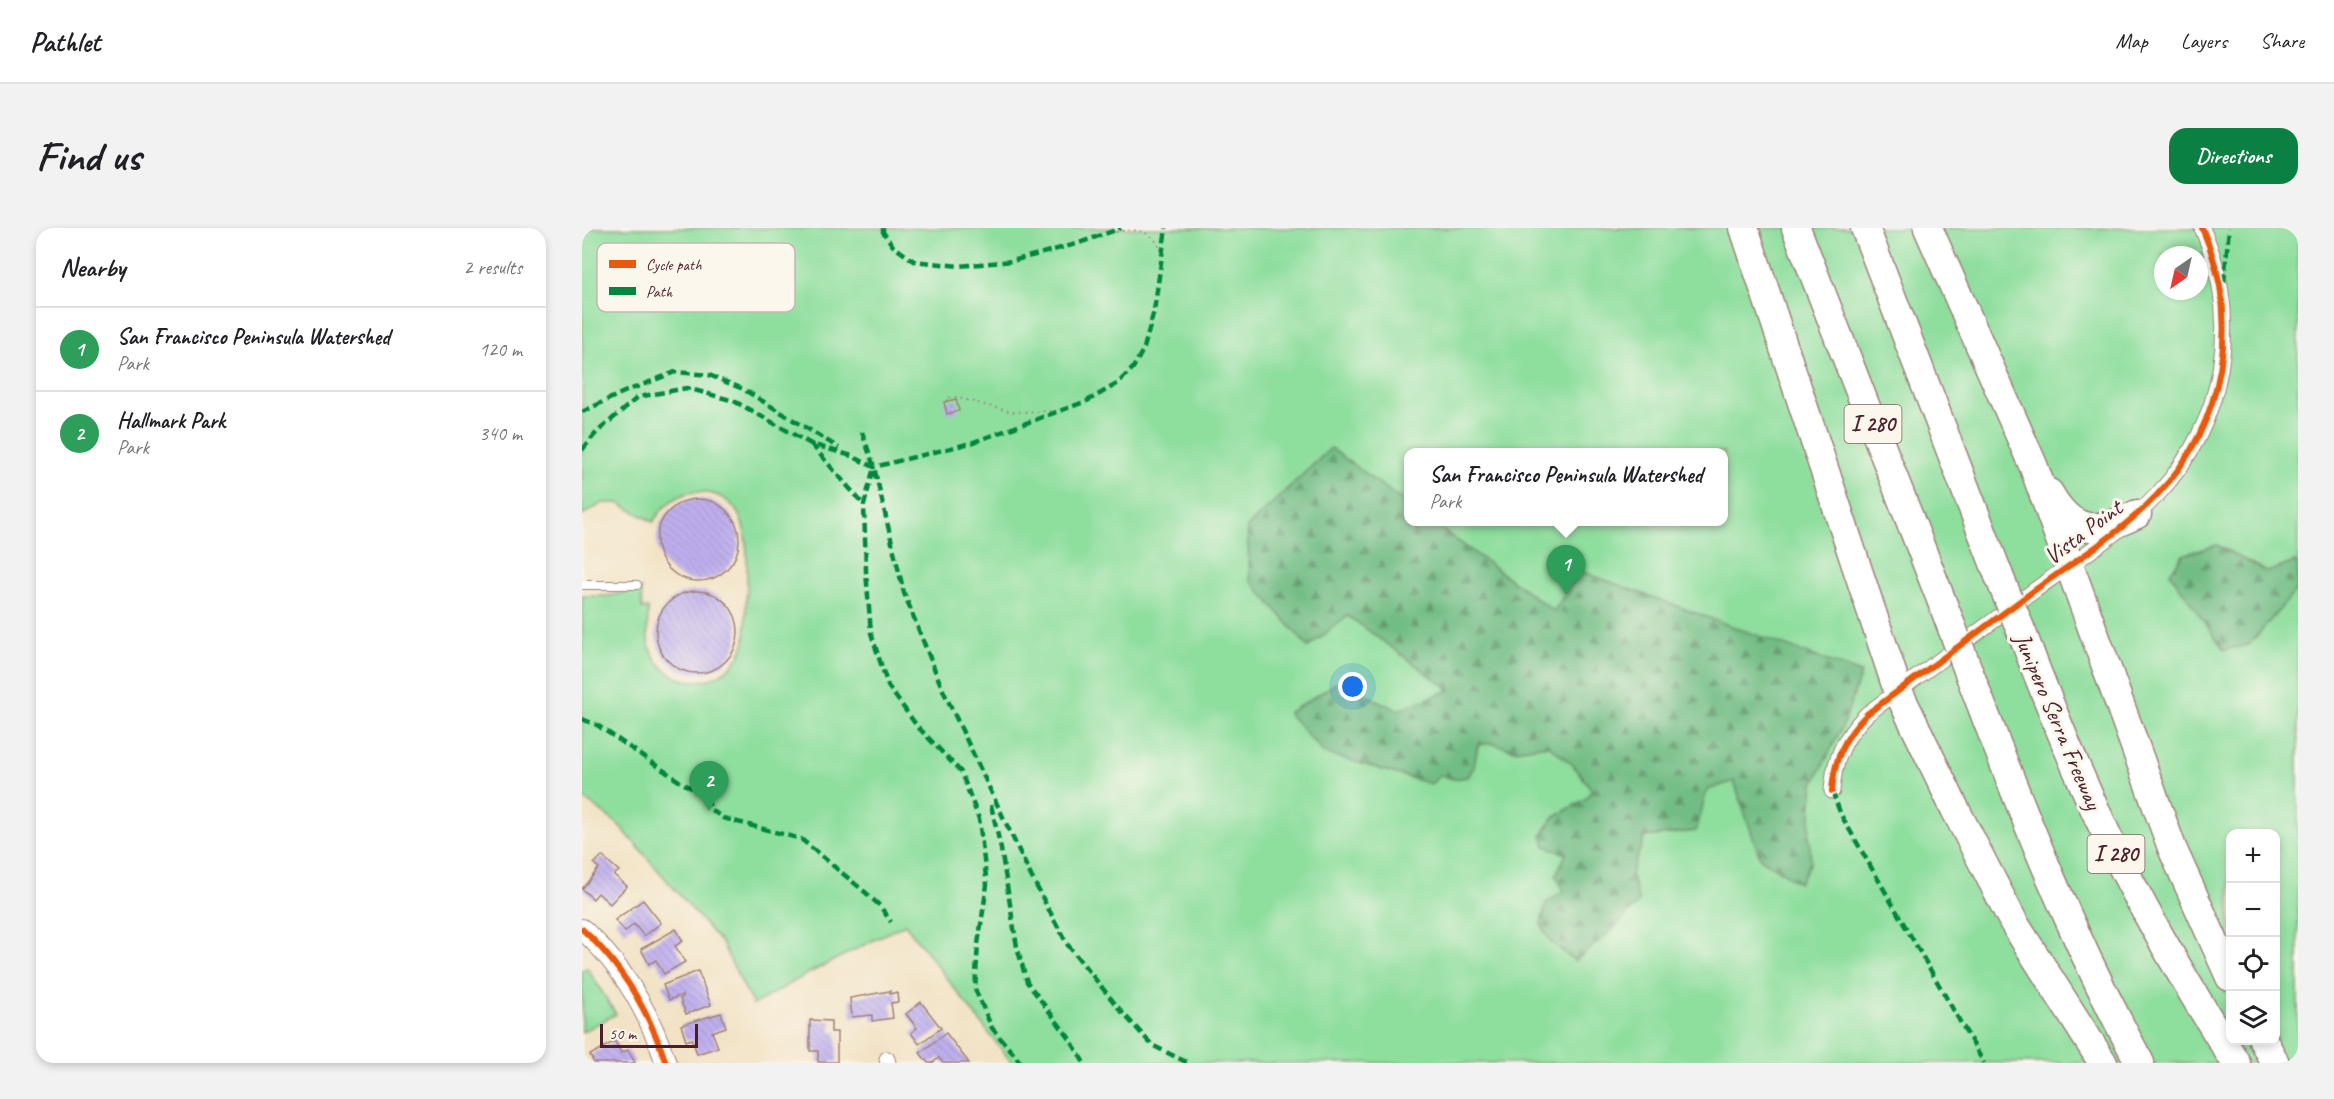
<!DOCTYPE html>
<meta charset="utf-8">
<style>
body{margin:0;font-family:Caveat,sans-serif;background:#f2f2f2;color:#202124}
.controls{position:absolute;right:18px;bottom:18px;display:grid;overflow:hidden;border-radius:12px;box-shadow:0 3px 9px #0003}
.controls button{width:54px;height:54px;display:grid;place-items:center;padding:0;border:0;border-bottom:2px solid #e0e0e0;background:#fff;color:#202124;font:30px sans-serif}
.compass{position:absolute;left:1572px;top:18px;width:54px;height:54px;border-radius:50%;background:#fff;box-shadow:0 3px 9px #0003;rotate:214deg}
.scale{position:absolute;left:18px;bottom:15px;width:98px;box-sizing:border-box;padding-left:6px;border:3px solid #4a1f2b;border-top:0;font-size:16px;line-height:21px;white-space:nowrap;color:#4a1f2b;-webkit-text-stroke:4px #fbf7ec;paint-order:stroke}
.you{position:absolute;left:771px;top:459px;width:21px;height:21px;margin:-15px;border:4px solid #fff;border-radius:50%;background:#1a73e8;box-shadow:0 0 0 9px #1a73e833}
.badge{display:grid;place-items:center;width:39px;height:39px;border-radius:50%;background:#0b8043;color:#fff;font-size:20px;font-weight:700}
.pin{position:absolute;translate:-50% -50px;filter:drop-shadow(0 2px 3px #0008)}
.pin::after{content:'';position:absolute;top:32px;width:21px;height:18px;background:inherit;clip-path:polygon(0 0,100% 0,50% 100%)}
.popup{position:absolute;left:822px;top:220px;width:324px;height:78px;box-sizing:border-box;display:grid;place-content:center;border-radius:12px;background:#fff;filter:drop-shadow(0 2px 4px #0005);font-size:20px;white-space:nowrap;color:#757577}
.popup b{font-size:22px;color:#202124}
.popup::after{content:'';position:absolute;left:50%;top:100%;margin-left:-12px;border:12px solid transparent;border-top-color:#fff}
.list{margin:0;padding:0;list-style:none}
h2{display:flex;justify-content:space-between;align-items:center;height:78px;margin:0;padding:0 24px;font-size:26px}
h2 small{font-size:20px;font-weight:400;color:#757577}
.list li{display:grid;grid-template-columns:39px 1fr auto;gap:18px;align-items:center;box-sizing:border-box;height:84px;padding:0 24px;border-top:2px solid #e0e0e0}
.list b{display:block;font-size:22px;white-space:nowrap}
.list p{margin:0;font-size:20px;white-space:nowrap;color:#757577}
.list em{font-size:20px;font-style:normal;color:#757577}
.icon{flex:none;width:33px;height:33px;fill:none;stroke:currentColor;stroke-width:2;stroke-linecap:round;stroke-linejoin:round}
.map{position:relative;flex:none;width:1716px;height:835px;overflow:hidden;border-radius:18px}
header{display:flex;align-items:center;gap:36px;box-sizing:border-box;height:84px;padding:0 30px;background:#fff;border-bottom:2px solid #e0e0e0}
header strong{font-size:28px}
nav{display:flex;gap:33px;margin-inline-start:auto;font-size:21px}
.intro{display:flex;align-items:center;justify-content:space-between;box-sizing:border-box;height:144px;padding:0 36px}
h1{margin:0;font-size:42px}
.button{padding:15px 27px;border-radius:18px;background:#0b8043;color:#fff;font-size:21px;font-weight:700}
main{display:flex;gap:36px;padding:0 36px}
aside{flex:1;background:#fff;border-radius:18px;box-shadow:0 3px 9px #0003}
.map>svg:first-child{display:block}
.green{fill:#8ede9e;stroke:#6c7e64;stroke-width:1.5;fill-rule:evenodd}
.forest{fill:url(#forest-firs);stroke:#5e6e58;stroke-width:1.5}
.building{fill:url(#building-back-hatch)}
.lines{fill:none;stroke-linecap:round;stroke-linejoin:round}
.service-casing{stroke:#9e8178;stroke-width:10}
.minor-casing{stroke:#9e8178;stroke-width:17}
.tertiary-casing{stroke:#9e8178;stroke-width:22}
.motorway-casing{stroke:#9e8178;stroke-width:31}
.path{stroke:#9e8178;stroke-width:2;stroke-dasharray:1.5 4.5;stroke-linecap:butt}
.service{stroke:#fff;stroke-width:8}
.minor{stroke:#fff;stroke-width:15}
.tertiary{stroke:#fff;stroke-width:20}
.motorway{stroke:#fff;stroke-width:28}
.motorway-bridge-casing{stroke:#9e8178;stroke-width:31;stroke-linecap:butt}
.motorway-bridge{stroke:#fff;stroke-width:28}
.quiet{stroke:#00873e;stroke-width:4.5;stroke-dasharray:9 4.5;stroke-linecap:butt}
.cycleway-casing{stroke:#fbf7ec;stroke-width:10}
.cycleway{stroke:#e8590c;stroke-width:6}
.labels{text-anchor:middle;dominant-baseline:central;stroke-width:6;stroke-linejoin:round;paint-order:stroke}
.shield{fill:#fbf7ec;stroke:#7f6065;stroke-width:1.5}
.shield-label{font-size:22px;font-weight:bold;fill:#4a1f2b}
.street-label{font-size:24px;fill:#4a1f2b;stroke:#fbf7ec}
.key{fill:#fbf7ec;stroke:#c6b6b2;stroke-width:1.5}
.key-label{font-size:16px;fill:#4a1f2b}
</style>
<header>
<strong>Pathlet</strong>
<nav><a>Map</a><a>Layers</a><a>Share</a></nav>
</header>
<div class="intro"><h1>Find us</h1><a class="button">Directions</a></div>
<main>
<aside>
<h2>Nearby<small>2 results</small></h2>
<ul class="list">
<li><span class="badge" style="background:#2e9e5b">1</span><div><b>San Francisco Peninsula Watershed</b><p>Park</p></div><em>120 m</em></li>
<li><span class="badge" style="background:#2e9e5b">2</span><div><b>Hallmark Park</b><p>Park</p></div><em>340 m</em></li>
</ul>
</aside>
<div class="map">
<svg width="1716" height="835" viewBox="0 0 1716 835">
<defs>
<pattern id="forest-firs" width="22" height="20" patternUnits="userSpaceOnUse" patternTransform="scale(1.5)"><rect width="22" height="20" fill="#72bd85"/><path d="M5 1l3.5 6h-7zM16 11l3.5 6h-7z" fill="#60996d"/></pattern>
<pattern id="building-back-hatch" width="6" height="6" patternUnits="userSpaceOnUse" patternTransform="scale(1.5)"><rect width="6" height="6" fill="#c0afee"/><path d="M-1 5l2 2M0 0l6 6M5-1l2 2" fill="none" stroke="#a696cc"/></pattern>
</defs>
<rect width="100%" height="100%" fill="#fbf7ec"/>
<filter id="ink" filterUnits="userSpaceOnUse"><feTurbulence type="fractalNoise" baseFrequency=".0167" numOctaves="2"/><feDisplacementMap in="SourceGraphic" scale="12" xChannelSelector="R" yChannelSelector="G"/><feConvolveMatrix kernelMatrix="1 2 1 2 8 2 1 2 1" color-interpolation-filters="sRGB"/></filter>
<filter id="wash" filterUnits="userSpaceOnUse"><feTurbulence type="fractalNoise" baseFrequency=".008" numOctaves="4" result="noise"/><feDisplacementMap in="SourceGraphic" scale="24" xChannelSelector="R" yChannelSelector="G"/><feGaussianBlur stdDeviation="1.35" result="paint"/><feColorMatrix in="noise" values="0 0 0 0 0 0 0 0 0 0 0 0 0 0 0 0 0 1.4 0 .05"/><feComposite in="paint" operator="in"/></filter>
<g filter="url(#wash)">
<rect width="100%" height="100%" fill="#f2e3c6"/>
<g class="green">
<path d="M0 0H1716V835H430L323 696 225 746 171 777 140 716 37 597 0 569V368H26L59 361 60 381 66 380C66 391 64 407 67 417 84 468 150 463 163 413 164 393 164 373 165 353 165 317 169 267 118 264 96 263 82 277 71 294L37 275H21L0 287ZM1581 27H1617V63H1581ZM826 224H1142V294H826ZM1648 606H1694V812H1648Z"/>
<path d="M5 740 34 786 0 804V742Z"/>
</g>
<g class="forest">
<path d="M749 220 826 277V294H850L972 383 998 343 1279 445 1262 495 1232 555 1227 607 1229 634 1217 655 1178 630 1152 553 1125 562 1114 603 1063 609 1049 645 1057 674 1029 703 993 733 969 714 959 697 964 675 982 663 974 647 984 626 963 618 960 607 971 590 1003 571 1010 562 991 537 966 517 933 522 909 515 896 517 892 539 886 549 871 551 859 547 849 556 742 525 706 485 756 454 816 482 868 462 766 388 726 419 668 352 665 299Z"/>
<path d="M1635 317 1685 344 1713 334 1716 339V360L1667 417 1642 422 1588 345 1601 327Z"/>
</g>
<g id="blocks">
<g class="building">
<path d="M374 171 377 183 365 186 362 174Z"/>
<circle cx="116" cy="312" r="41"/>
<circle cx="115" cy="404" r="41"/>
<path d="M20 628 37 643 32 647 45 658 28 676 16 665 11 671 0 661 17 640 12 636Z"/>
<path d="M61 672 79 695 62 708 52 696 43 704 33 692Z"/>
<path d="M94 701 101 713 93 718 103 734 82 746 74 732 67 736 59 721Z"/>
<path d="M116 743 129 777 104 786 98 771 101 769 100 767 87 772 81 757Z"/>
<path d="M308 763V766L315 764 316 774 309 775 311 790 290 793V787L270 789 268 770Z"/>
<path d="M339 774 359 800 337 816 329 805 335 800 324 786Z"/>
<path d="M139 785 144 799 130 804 136 819 115 826 110 811 104 813 99 797Z"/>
<path d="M228 792 249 793V804H255V834H236V823H228Z"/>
<path d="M364 805 387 835H361L357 830 350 835H346L338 825Z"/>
<path d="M33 813 39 825 46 822 53 835H12L8 827Z"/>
</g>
</g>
</g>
<g filter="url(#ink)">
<use href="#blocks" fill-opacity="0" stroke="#9e8178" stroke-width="1.5"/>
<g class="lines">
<defs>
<path id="service" d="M0 357H55"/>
<g id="minor">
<path d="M1250 563C1252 531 1262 509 1285 486 1341 445 1397 403 1453 362 1494 332 1540 304 1575 267 1644 194 1660 90 1620 0"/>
<path d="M305 831 306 835"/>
</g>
<path id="tertiary" d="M0 701C40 737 67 784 84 835"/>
<g id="motorway">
<path d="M1162 0 1316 463 1373 581 1432 695 1521 835"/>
<path d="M1214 0 1367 392"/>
<path d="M1283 0 1417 348"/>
<path d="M1346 0 1451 237 1590 620 1648 749"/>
<path d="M1467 265C1491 307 1515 306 1555 286"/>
<path d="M1440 405C1467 477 1496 547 1529 616 1566 692 1609 764 1654 835"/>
<path d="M1389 450C1439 581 1490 711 1558 835"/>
<path d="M1681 812 1693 835"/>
</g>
</defs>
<use href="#service" class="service-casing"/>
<use href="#minor" class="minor-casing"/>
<use href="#tertiary" class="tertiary-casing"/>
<use href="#motorway" class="motorway-casing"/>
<g class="path">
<path d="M534 4C555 0 572 2 580 25"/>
<path d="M365 173 364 170 373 169 430 184 476 183"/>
</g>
<use href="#service" class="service"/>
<use href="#minor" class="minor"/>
<use href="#tertiary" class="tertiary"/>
<use href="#motorway" class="motorway"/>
<defs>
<g id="motorway-bridge">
<path d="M1417 348 1440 405"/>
<path d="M1367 392 1389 450"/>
</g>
</defs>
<use href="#motorway-bridge" class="motorway-bridge-casing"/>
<use href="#motorway-bridge" class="motorway-bridge"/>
<g class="quiet">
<path d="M301 0V4L311 18 332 33 377 38 430 33 494 16 539 0"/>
<path d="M1642 54 1647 0"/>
<path d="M0 184 42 164 93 144 127 147 161 161 257 220"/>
<path d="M280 204 292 239 322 365 360 460 449 648 485 716 539 783 570 817 606 835"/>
<path d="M229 216 282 277"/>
<path d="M0 222 15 204 56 169 105 160 152 173 229 216 270 228 292 239 389 215 505 173 535 156 551 140 562 120 572 83 584 0"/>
<path d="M291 243 282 277 284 343 289 405 306 458 335 498 379 544 397 591 405 657 396 716 393 761 410 800 439 835"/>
<path d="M0 491 15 497 100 555 125 568 128 581 141 590 219 611 283 664 298 678 309 694"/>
<path d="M1250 563 1259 587 1402 835"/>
<path d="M409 577 419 621 435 719 445 754 488 811 502 835"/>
</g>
<defs>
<g id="cycleway">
<path d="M1250 563C1252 531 1262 509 1285 486 1341 445 1397 403 1453 362 1494 332 1540 304 1575 267 1644 194 1660 90 1620 0"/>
<path d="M0 701C40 737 67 784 84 835"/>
</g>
</defs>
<use href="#cycleway" class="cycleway-casing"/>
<use href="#cycleway" class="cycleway"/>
</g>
</g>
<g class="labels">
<g class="shield">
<rect x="1262.5" y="177" width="57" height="38" rx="4.5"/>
<rect x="1505.5" y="607" width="57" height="38" rx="4.5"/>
</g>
<g class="shield-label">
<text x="1291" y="196">I 280</text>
<text x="1534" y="626">I 280</text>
</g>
<g class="street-label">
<text transform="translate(1501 304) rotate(-37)">Vista Point</text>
<text transform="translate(1476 493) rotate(67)">Junipero Serra Freeway</text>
</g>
</g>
<rect x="15" y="15" width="198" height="69" rx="9" class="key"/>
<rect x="27" y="32" width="27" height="8" fill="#e8590c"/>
<rect x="27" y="59" width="27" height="8" fill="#00873e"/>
<g class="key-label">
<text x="64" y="42">Cycle path</text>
<text x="64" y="69">Path</text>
</g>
</svg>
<div class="controls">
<button>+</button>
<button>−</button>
<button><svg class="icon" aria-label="locate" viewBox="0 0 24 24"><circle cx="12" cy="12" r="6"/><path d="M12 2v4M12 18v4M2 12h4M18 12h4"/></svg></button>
<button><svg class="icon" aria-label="layers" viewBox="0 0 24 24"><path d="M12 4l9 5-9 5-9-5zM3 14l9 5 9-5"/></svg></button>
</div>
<svg class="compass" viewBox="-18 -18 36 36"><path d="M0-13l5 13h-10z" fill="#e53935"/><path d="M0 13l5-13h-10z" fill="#757577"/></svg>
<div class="scale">50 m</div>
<div class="you"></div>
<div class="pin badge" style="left:984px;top:367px;background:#2e9e5b">1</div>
<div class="popup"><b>San Francisco Peninsula Watershed</b>Park</div>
<div class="pin badge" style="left:127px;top:583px;background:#2e9e5b">2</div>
</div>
</main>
